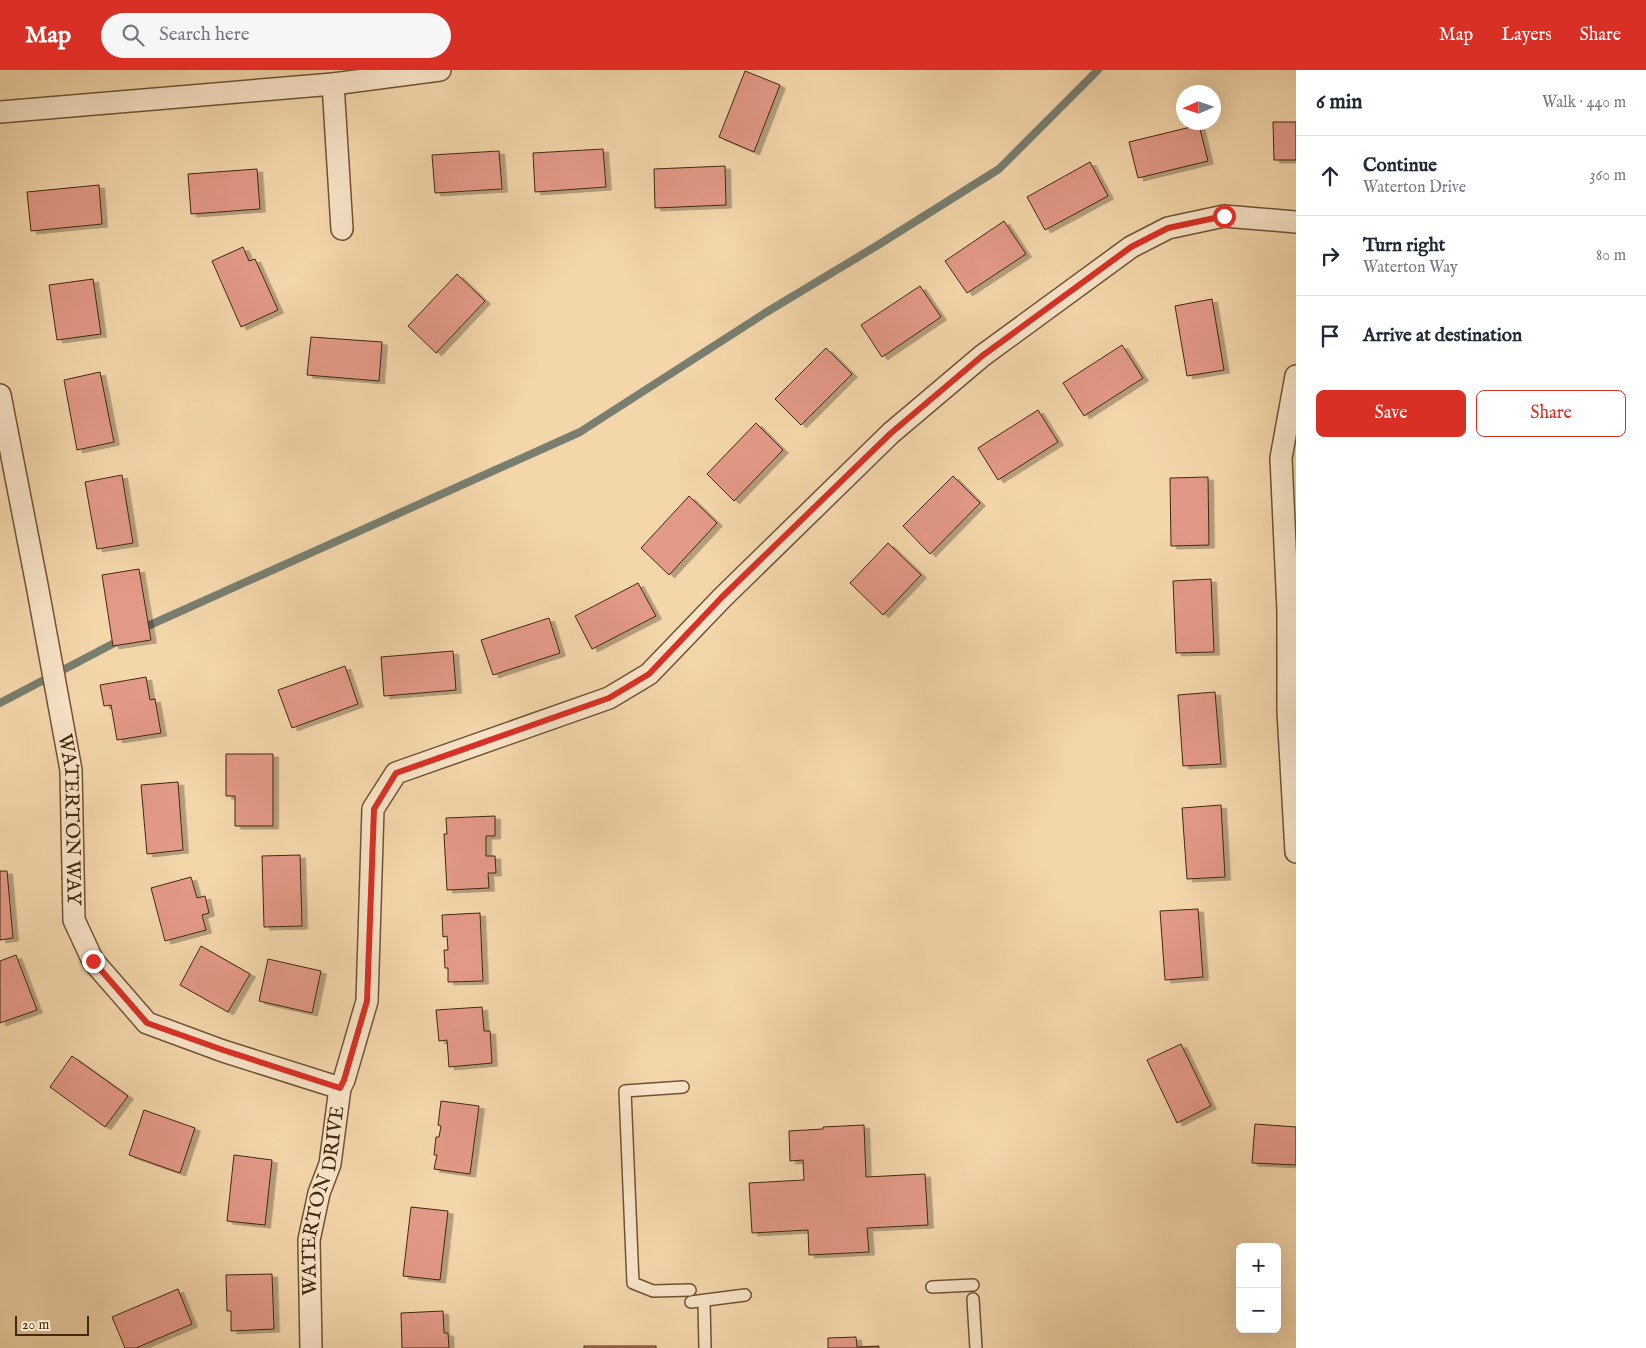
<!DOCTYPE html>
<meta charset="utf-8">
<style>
body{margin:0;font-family:"IM FELL English",serif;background:#f6f6f7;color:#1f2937}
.controls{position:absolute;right:15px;bottom:15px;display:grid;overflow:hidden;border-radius:8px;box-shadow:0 5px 20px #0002}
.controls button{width:45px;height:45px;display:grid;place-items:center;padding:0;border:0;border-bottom:1px solid #e0e1e3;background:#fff;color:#1f2937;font:25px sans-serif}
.compass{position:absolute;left:1176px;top:15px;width:45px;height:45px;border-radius:50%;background:#fff;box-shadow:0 5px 20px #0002;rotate:267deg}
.scale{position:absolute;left:15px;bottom:12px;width:74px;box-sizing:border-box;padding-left:5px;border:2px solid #41280d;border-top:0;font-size:14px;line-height:18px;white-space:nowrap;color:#41280d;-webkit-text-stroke:4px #f8e4c8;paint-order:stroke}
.stop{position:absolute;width:15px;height:15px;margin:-11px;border:4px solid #d93025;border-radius:50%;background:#fff}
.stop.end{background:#d93025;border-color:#fff;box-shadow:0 1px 5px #0008}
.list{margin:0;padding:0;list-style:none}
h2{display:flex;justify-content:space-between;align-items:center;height:65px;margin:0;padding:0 20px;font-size:21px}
h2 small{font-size:16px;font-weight:400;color:#747a83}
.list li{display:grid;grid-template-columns:32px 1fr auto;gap:15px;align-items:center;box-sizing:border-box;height:80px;padding:0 20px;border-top:1px solid #e0e1e3}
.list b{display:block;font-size:19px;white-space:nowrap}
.list p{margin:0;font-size:16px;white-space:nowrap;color:#747a83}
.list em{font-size:16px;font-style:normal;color:#747a83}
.actions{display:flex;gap:10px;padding:15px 20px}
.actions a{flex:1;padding:11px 0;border:1px solid #d93025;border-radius:8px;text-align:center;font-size:18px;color:#d93025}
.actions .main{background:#d93025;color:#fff}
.icon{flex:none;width:28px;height:28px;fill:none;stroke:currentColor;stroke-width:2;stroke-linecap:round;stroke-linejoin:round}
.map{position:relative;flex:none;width:1296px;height:1278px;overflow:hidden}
header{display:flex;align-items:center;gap:30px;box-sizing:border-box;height:70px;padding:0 25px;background:#d93025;color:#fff}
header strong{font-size:24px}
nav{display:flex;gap:28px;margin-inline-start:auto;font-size:18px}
.search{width:350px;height:45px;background:#f6f6f7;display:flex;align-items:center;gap:12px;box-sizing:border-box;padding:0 18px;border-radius:28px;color:#747a83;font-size:19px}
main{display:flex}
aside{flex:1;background:#fff}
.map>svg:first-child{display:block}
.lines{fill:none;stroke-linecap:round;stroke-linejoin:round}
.stream{stroke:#797e70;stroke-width:8}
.building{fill:#e39987;stroke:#41280d;filter:url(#shadow)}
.service-casing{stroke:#6e5434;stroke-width:14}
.minor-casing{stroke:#6e5434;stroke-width:24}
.service{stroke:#f8e4c8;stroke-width:11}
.minor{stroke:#f8e4c8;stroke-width:21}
.route{stroke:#d93025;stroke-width:6}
.labels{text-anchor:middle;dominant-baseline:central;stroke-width:5;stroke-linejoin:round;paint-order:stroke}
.street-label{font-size:20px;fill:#41280d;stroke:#f8e4c8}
</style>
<header>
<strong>Map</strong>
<div class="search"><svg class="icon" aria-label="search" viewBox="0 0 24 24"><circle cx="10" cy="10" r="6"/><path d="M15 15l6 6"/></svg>Search here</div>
<nav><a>Map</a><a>Layers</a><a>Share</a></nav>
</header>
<main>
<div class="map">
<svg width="1296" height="1278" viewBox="0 0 1296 1278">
<defs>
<filter id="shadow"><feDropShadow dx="5.5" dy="3" stdDeviation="0" flood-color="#0004"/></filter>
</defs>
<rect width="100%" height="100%" fill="#f4d6ab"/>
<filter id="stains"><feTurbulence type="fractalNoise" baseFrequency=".004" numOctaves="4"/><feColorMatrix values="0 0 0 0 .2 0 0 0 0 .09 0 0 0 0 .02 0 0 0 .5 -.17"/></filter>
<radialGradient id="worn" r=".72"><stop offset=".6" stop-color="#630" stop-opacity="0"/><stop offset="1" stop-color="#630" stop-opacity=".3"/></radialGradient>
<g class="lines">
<g class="stream">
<path d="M141 559 580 362 765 243 878 175 999 99 1098 0"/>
<path d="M0 633 122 569"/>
</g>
</g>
<g class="building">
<path d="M745 1 780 15 754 82 719 67Z"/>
<path d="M1273 52H1296V90H1274Z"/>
<path d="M1199 55 1208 91 1138 108 1129 72Z"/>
<path d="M603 79 606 117 535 122 533 83Z"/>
<path d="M499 81 502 119 435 123 432 85Z"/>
<path d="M1090 92 1108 126 1045 160 1027 127Z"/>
<path d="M725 96 726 135 655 138 654 99Z"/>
<path d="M257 99 260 139 191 144 188 104Z"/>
<path d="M99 115 102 154 31 161 27 122Z"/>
<path d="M1004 151 1026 184 967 223 945 191Z"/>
<path d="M243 177 249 191 255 189 278 240 241 257 212 191Z"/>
<path d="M457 204 485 231 436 283 408 256Z"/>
<path d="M93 209 101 264 57 270 49 215Z"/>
<path d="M920 216 941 247 882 287 861 255Z"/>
<path d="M1212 229 1224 300 1187 306 1175 236Z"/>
<path d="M311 267 382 272 379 311 307 305Z"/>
<path d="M1122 275 1143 308 1084 346 1063 313Z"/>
<path d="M826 278 852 304 801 355 775 329Z"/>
<path d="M100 302 114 372 77 380 64 310Z"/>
<path d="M1038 340 1058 372 998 410 978 378Z"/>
<path d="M756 353 783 380 734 431 707 404Z"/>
<path d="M122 405 133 473 97 479 85 412Z"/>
<path d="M953 406 980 433 930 484 903 456Z"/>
<path d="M1208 407 1209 475 1171 476 1170 408Z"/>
<path d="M689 426 717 453 669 505 641 478Z"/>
<path d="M888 473 921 505 883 545 850 513Z"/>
<path d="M139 499 151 570 113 576 102 505Z"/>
<path d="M1211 509 1214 582 1176 583 1173 511Z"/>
<path d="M638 513 656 546 592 579 575 546Z"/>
<path d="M549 548 560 583 493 605 481 570Z"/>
<path d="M453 581 456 620 384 626 381 587Z"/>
<path d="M345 596 358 634 292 658 278 620Z"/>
<path d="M146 607 150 630 155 629 161 663 117 670 111 635 104 636 100 615Z"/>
<path d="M1215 622 1221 694 1183 696 1178 625Z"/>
<path d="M226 684H273V756H235V726H226Z"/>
<path d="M178 712 183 780 147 784 141 715Z"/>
<path d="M1221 735 1225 807 1187 809 1182 738Z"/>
<path d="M495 746V766H486V786H495L496 803H488L489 818 447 820 444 764H447L446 748Z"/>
<path d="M300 785 302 856 264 857 262 786Z"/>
<path d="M0 801H7L13 868 0 870Z"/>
<path d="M191 807 197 828 205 826 209 843 202 845 206 860 165 871 151 818Z"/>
<path d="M1198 839 1203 907 1165 910 1160 841Z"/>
<path d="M480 843 483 911 448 912V898H445L444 880H448L447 866 443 867 442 845Z"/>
<path d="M201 876 250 904 228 942 180 915Z"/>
<path d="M16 885 37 940 0 953V891Z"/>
<path d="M268 889 321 901 312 943 259 931Z"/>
<path d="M482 937 484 961H490L492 993 449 997 447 970 439 971 436 940Z"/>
<path d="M1181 974 1211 1036 1177 1053 1147 990Z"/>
<path d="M72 986 128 1026 105 1057 50 1017Z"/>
<path d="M441 1031 479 1036 470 1104 434 1099 437 1085H434L436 1067H439L441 1056 438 1055Z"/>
<path d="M144 1040 195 1058 180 1103 129 1085Z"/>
<path d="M1255 1054 1296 1057V1095L1252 1093Z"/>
<path d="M864 1055 866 1107 925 1104 928 1155 867 1158 869 1182 809 1185 808 1160 752 1163 749 1113 804 1110 803 1090 790 1091 789 1061 823 1059V1057Z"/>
<path d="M234 1085 272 1090 265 1155 227 1151Z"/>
<path d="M411 1137 448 1141 440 1210 403 1206Z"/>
<path d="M272 1204 274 1259 231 1261V1241H227L226 1205Z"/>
<path d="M178 1219 192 1254 136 1278H125L112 1247Z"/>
<path d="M443 1241 444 1263H448L449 1278H402L401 1243Z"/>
<path d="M856 1267 857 1277 879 1276V1278H828V1268Z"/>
<rect x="584" y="1276" width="72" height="2"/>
</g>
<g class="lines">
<defs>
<g id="service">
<path d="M683 1017 625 1021 633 1213 653 1221 690 1220"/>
<path d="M932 1217 973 1215"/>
<path d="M973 1229 976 1278"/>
<path d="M704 1231 705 1278"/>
<path d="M691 1232 745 1225"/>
</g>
<g id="minor">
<path d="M333 14 342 159"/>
<path d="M0 42 333 14 440 0"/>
<path d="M1296 306 1281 388 1288 540V641L1296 782"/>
<path id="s1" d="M0 325 37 515 71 700 74 850 93 891 147 953 223 981 340 1018"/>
<path id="s2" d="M311 1278 309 1170 319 1123 330 1094 340 1018 344 1010 367 931 373 739 396 703 609 628 649 604 723 527 891 363 982 286 1131 177 1168 158 1224 146 1296 152"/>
</g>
</defs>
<use href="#service" class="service-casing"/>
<use href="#minor" class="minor-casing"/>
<use href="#service" class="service"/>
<use href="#minor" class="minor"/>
</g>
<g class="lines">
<path class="route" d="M93 891 147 953 223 980 340 1018 344 1010 367 931 374 739 396 703 609 628 649 604 722 527 891 363 982 286 1131 177 1168 158 1224 146"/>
</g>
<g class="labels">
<g class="street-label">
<text stroke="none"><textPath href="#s1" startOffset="431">WATERTON WAY</textPath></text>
<text stroke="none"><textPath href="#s2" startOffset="149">WATERTON DRIVE</textPath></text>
</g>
</g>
<rect width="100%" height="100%" filter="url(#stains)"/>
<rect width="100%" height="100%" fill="url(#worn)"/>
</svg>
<div class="controls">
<button>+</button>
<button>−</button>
</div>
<svg class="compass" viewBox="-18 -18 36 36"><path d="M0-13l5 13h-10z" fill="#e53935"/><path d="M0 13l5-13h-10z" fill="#747a83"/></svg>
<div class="scale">20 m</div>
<div class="stop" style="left:1224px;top:146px"></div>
<div class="stop end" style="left:93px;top:891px"></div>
</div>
<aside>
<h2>6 min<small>Walk · 440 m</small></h2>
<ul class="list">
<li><svg class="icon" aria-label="ahead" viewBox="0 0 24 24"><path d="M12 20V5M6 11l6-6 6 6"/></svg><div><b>Continue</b><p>Waterton Drive</p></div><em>360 m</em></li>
<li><svg class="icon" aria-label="right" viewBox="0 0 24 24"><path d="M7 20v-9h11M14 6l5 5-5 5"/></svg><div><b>Turn right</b><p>Waterton Way</p></div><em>80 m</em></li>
<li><svg class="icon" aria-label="arrive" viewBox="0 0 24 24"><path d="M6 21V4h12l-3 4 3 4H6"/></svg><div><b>Arrive at destination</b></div></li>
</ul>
<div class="actions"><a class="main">Save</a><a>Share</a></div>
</aside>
</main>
